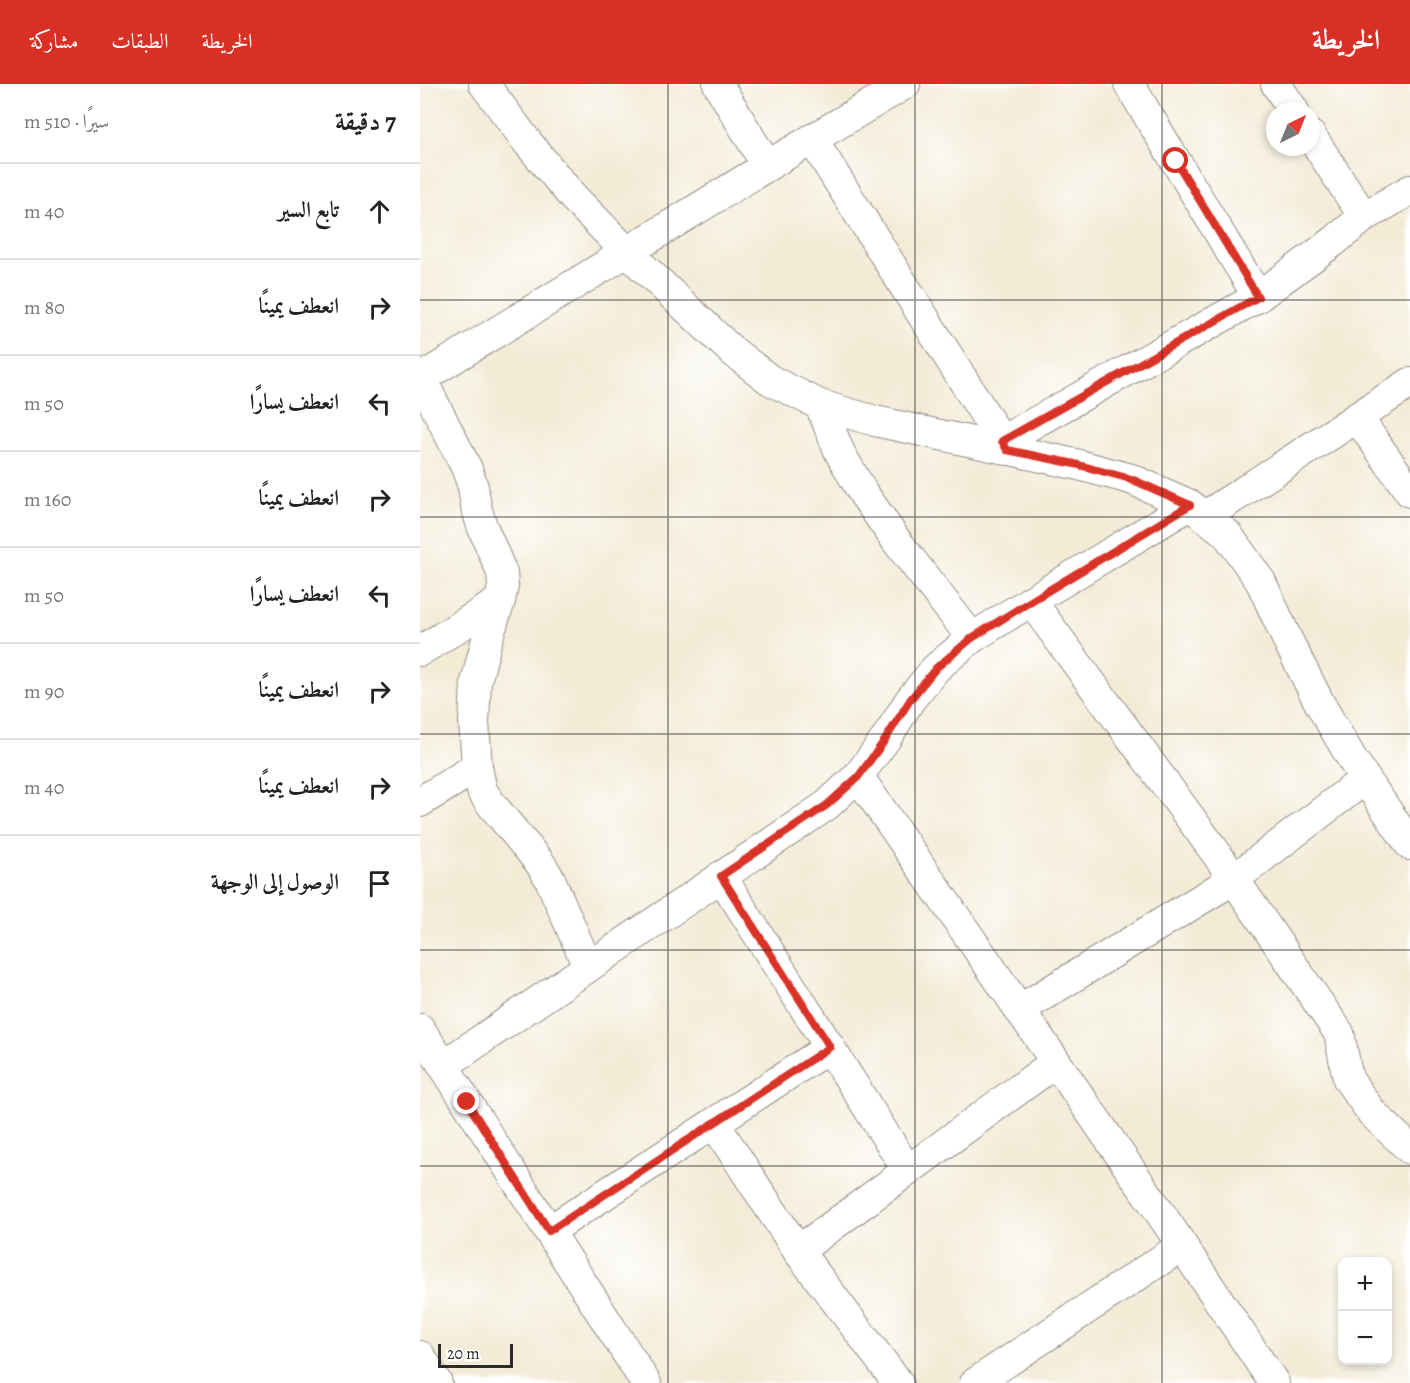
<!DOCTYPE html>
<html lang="ar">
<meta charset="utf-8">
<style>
body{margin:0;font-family:Alegreya,Amiri,serif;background:#f2f2f2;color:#222;direction:rtl}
.controls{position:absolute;right:18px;bottom:18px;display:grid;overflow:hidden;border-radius:12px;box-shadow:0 3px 9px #0003}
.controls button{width:54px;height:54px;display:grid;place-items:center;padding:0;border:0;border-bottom:2px solid #e0e0e0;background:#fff;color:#222;font:30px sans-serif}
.compass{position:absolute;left:846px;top:18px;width:54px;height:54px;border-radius:50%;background:#fff;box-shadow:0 3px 9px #0003;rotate:43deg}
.scale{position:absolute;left:18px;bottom:15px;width:75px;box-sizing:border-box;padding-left:6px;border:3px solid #2b2b2b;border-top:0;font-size:16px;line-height:21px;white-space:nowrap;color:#2b2b2b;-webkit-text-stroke:4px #fff;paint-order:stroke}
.stop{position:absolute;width:18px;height:18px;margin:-14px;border:4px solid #d93025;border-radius:50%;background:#fff}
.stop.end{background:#d93025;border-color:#fff;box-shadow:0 2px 6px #0008}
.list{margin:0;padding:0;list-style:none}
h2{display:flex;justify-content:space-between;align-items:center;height:78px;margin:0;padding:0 24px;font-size:26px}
h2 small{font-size:20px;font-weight:400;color:#767676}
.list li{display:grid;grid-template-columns:39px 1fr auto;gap:18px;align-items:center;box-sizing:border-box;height:96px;padding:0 24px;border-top:2px solid #e0e0e0}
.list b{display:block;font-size:22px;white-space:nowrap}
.list em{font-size:20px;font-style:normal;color:#767676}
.icon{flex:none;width:33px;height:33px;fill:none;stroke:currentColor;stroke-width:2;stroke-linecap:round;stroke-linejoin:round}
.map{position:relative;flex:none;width:990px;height:1299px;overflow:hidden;direction:ltr}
header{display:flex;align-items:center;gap:36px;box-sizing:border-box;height:84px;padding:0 30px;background:#d93025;color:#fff}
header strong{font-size:28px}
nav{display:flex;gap:33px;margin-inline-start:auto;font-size:21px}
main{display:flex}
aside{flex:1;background:#fff}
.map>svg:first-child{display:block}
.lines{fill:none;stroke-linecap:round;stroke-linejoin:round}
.minor-casing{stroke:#8f8b80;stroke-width:32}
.minor{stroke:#fff;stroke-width:30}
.route{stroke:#d93025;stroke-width:8}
.grid{fill:none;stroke:#2b2b2b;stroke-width:1.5;stroke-opacity:0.55}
</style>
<header>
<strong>الخريطة</strong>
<nav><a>الخريطة</a><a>الطبقات</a><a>مشاركة</a></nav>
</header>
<main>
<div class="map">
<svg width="990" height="1299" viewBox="0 0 990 1299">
<rect width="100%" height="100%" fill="#fff"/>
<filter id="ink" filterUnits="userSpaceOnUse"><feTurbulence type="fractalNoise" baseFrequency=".0167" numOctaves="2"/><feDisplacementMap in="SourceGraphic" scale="12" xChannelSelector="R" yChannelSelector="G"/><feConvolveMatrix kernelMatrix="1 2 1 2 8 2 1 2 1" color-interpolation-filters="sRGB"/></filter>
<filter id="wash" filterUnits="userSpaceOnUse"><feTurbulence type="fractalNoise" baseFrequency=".008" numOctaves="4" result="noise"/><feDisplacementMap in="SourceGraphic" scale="24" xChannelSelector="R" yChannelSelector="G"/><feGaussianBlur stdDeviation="1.35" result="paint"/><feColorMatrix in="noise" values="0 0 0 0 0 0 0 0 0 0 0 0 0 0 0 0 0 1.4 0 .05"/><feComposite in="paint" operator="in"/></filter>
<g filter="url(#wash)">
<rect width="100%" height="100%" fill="#f3ebd6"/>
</g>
<g filter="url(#ink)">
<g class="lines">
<defs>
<g id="minor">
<path d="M64 0 108 59 153 113 207 168 311 266 350 296 400 321 455 337 655 380 711 395 770 421 807 450 841 498 867 555 900 620 932 675 990 761"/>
<path d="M298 0 347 82"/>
<path d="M709 0 838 213"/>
<path d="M856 0 874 27"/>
<path d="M891 52 944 133"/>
<path d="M392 55 587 366"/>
<path d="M0 292 47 385 53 403 56 422 62 442 82 489 83 502 80 517 66 559 56 598 54 638 57 683 62 707 72 721 120 779 130 795 168 883"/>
<path d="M0 295 347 82 485 0"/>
<path d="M400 321 420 369 443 409 478 459 552 554"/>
<path d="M937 333 990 408"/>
<path d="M582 357 838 213 913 158 944 133 990 106"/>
<path d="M784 433 990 299"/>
<path d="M611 517 796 769 919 949 928 995 952 1029 990 1065"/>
<path d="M0 567 80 517"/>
<path d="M438 692 741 1130 854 1299"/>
<path d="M0 718 57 683"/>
<path d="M301 792 488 1087"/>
<path d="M599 926 814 795 945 695"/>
<path d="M0 945 226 1299"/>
<path d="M24 981 407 721 438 692 465 656 490 616 516 584 552 554 611 517 770 421"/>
<path d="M294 1039 378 1167 478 1299"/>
<path d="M129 1147 410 963"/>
<path d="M378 1167 636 978"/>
<path d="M0 1272 17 1299"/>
<path d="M555 1299 762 1162"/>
</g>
</defs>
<use href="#minor" class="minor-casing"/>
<use href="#minor" class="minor"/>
</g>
</g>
<g class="lines" filter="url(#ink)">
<path class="route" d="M47 1018 129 1147 410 963 301 792 407 721 438 693 465 656 490 616 516 584 552 554 611 517 770 421 711 395 655 380 587 366 582 357 838 213 756 77"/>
</g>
<path class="grid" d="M248 0V1299M495 0V1299M742 0V1299M0 216H990M0 433H990M0 650H990M0 866H990M0 1082H990"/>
</svg>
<div class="controls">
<button>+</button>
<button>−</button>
</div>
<svg class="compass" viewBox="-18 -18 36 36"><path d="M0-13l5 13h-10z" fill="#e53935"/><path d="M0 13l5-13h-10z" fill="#767676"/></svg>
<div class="scale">20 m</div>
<div class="stop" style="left:756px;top:77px"></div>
<div class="stop end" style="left:47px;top:1018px"></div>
</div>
<aside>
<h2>7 دقيقة<small>سيرًا · 510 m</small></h2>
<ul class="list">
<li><svg class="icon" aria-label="ahead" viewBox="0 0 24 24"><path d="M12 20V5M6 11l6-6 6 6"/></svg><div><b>تابع السير</b></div><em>40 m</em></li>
<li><svg class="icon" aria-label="right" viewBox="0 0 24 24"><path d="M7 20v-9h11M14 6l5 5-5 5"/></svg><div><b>انعطف يمينًا</b></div><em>80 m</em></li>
<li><svg class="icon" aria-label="left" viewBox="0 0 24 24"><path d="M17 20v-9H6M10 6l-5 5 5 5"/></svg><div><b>انعطف يسارًا</b></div><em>50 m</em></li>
<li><svg class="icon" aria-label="right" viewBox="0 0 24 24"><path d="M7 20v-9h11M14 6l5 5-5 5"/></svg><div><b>انعطف يمينًا</b></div><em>160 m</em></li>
<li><svg class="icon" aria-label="left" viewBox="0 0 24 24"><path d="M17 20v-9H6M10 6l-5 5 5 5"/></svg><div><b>انعطف يسارًا</b></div><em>50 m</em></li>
<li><svg class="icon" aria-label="right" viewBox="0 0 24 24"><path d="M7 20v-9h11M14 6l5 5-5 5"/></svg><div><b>انعطف يمينًا</b></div><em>90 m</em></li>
<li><svg class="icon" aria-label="right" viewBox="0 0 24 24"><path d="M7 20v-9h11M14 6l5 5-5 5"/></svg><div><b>انعطف يمينًا</b></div><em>40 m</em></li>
<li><svg class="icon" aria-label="arrive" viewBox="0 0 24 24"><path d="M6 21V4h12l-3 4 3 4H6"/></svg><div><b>الوصول إلى الوجهة</b></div></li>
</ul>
</aside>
</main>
